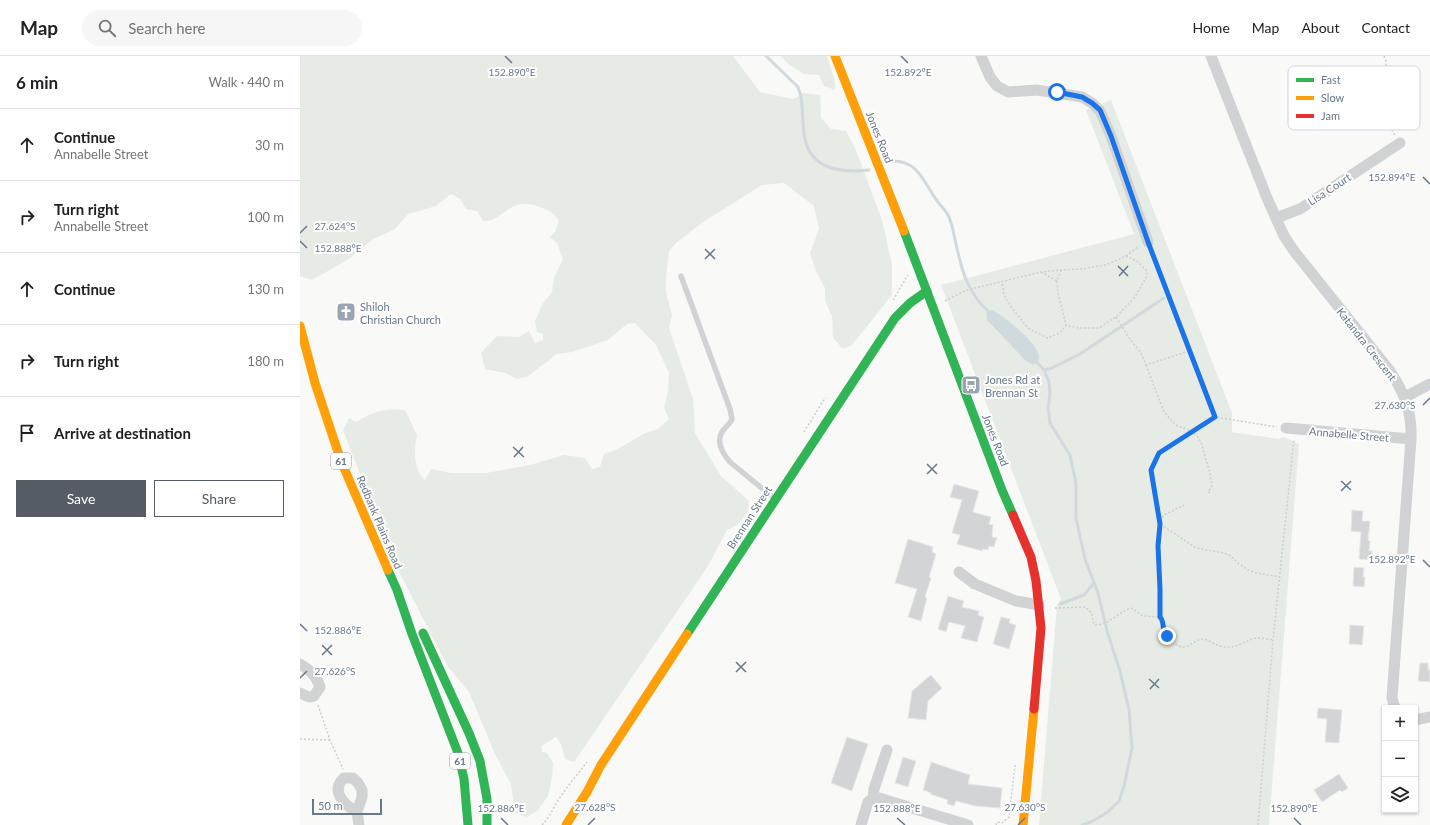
<!DOCTYPE html>
<meta charset="utf-8">
<style>
body{margin:0;font-family:Lato,sans-serif;background:#f6f6f6;color:#202124}
.controls{position:absolute;right:12px;bottom:12px;display:grid;overflow:hidden;border-radius:0px;box-shadow:0 1px 3px #0004}
.controls button{width:36px;height:36px;display:grid;place-items:center;padding:0;border:0;border-bottom:1px solid #e0e0e0;background:#fff;color:#202124;font:20px sans-serif}
.scale{position:absolute;left:12px;bottom:10px;width:70px;box-sizing:border-box;padding-left:4px;border:2px solid #66788b;border-top:0;font-size:11px;line-height:14px;white-space:nowrap;color:#66788b;-webkit-text-stroke:3px #fff;paint-order:stroke}
.stop{position:absolute;width:12px;height:12px;margin:-9px;border:3px solid #1a73e8;border-radius:50%;background:#fff}
.stop.end{background:#1a73e8;border-color:#fff;box-shadow:0 1px 4px #0008}
.list{margin:0;padding:0;list-style:none}
h2{display:flex;justify-content:space-between;align-items:center;height:52px;margin:0;padding:0 16px;font-size:17px}
h2 small{font-size:13px;font-weight:400;color:#757577}
.list li{display:grid;grid-template-columns:26px 1fr auto;gap:12px;align-items:center;box-sizing:border-box;height:72px;padding:0 16px;border-top:1px solid #e0e0e0}
.list b{display:block;font-size:15px;white-space:nowrap}
.list p{margin:0;font-size:13px;white-space:nowrap;color:#757577}
.list em{font-size:13px;font-style:normal;color:#757577}
.actions{display:flex;gap:8px;padding:12px 16px}
.actions a{flex:1;padding:9px 0;border:1px solid #565c63;border-radius:0px;text-align:center;font-size:14px;color:#565c63}
.actions .main{background:#565c63;color:#fff}
.icon{flex:none;width:22px;height:22px;fill:none;stroke:currentColor;stroke-width:2;stroke-linecap:round;stroke-linejoin:round}
.map{position:relative;flex:none;width:1130px;height:769px;overflow:hidden}
header{display:flex;align-items:center;gap:24px;box-sizing:border-box;height:56px;padding:0 20px;background:#fff;border-bottom:1px solid #e0e0e0}
header strong{font-size:19px}
nav{display:flex;gap:22px;margin-inline-start:auto;font-size:14px}
.search{width:280px;height:36px;background:#f6f6f6;display:flex;align-items:center;gap:10px;box-sizing:border-box;padding:0 14px;border-radius:22px;color:#757577;font-size:15px}
main{display:flex}
aside{flex:1;background:#fff}
.map>svg:first-child{display:block}
.green{fill:#e7ebe5}
.water{fill:#d0d9dc}
.lines{fill:none;stroke-linecap:round;stroke-linejoin:round}
.stream{stroke:#d0d9dc;stroke-width:3}
.building{fill:#d3d4d5;stroke:#e8e8e8}
.path{stroke:#cececf;stroke-width:1.5;stroke-dasharray:2 2;stroke-linecap:butt}
.lane{stroke:#d1d2d3;stroke-width:5.5}
.street{stroke:#d1d2d3;stroke-width:11}
.fast{stroke:#30b455;stroke-width:9}
.slow{stroke:#ff9f0a;stroke-width:9}
.jam{stroke:#e5322d;stroke-width:9}
.route{stroke:#1a73e8;stroke-width:5}
.ticks{fill:none;stroke:#66788b;stroke-width:1.5}
.labels{text-anchor:middle;dominant-baseline:central;stroke-width:4;stroke-linejoin:round;paint-order:stroke}
.shield{fill:#fff;stroke:#94a0ae;stroke-width:1}
.shield-label{font-size:10px;font-weight:bold;fill:#66788b}
.street-label{font-size:11px;fill:#66788b;stroke:#fff}
.poi-label{font-size:11px;fill:#66788b;stroke:#fff;text-anchor:start}
.key{fill:#fff;stroke:#d1d6dc;stroke-width:1}
.key-label{font-size:11px;fill:#66788b}
.ticks-label{font-size:10px;text-anchor:middle;fill:#66788b;stroke:#fff;stroke-width:4;stroke-linejoin:round;paint-order:stroke}
</style>
<header>
<strong>Map</strong>
<div class="search"><svg class="icon" aria-label="search" viewBox="0 0 24 24"><circle cx="10" cy="10" r="6"/><path d="M15 15l6 6"/></svg>Search here</div>
<nav><a>Home</a><a>Map</a><a>About</a><a>Contact</a></nav>
</header>
<main>
<aside>
<h2>6 min<small>Walk · 440 m</small></h2>
<ul class="list">
<li><svg class="icon" aria-label="ahead" viewBox="0 0 24 24"><path d="M12 20V5M6 11l6-6 6 6"/></svg><div><b>Continue</b><p>Annabelle Street</p></div><em>30 m</em></li>
<li><svg class="icon" aria-label="right" viewBox="0 0 24 24"><path d="M7 20v-9h11M14 6l5 5-5 5"/></svg><div><b>Turn right</b><p>Annabelle Street</p></div><em>100 m</em></li>
<li><svg class="icon" aria-label="ahead" viewBox="0 0 24 24"><path d="M12 20V5M6 11l6-6 6 6"/></svg><div><b>Continue</b></div><em>130 m</em></li>
<li><svg class="icon" aria-label="right" viewBox="0 0 24 24"><path d="M7 20v-9h11M14 6l5 5-5 5"/></svg><div><b>Turn right</b></div><em>180 m</em></li>
<li><svg class="icon" aria-label="arrive" viewBox="0 0 24 24"><path d="M6 21V4h12l-3 4 3 4H6"/></svg><div><b>Arrive at destination</b></div></li>
</ul>
<div class="actions"><a class="main">Save</a><a>Share</a></div>
</aside>
<div class="map">
<svg width="1130" height="769" viewBox="0 0 1130 769">
<rect width="100%" height="100%" fill="#f9f9f8"/>
<g class="green">
<path d="M0 0H433L460 36 494 43 503 37 520 39 521 62 531 73 546 75 556 94 582 164 592 208V239L552 289 543 293 533 282 532 260 525 245V232L516 215 510 197 519 173 514 150 484 127 462 129 403 166 376 187 369 195 366 222V236L372 259 369 272 393 343 395 377 421 420 449 445 448 456 437 469 427 474 408 510 274 706 265 703 261 688 256 681 241 690 242 696 247 697 253 707 252 722 248 740 238 754 227 761 215 757 211 728 195 698 169 636 148 611 94 506 43 374 49 362 56 366C71 356 87 351 105 354L117 379C114 393 113 414 125 424L131 413 151 417H186L230 409 264 399 285 402 292 413 300 411 304 398 318 393 345 377 358 373 369 363 364 352 368 335 369 317 356 289 335 267 327 268 308 284 272 296 257 298 227 321 216 323 206 317 185 313 181 297 197 280 219 281 229 275 235 287 243 284V278L237 276 235 265 243 247 252 236 254 222 263 203 257 187 250 181 255 176 259 165C253 156 250 155 240 151 209 138 203 167 183 165L177 155 166 153 160 143 151 138 136 150 108 158 95 173 73 183 49 203 12 224 0 220Z"/>
<path d="M481 0H527L535 25V34L524 30 519 19 504 18 488 8Z"/>
<path d="M811 44 932 357V376L978 383 984 381 999 388 969 769H739L757 549 761 543 641 229 834 178 786 54Z"/>
</g>
<path class="water" d="M692 254C704 260 737 286 739 300 739 302 738 304 738 306L733 309 726 305 687 264 686 257Z"/>
<g class="lines">
<g class="stream">
<path d="M466 0 498 31C505 47 501 65 505 83 511 114 543 117 569 114"/>
<path d="M590 105C619 103 624 128 638 146 643 153 648 156 650 164 653 171 654 180 656 188 662 216 668 238 691 258"/>
<path d="M735 304 744 314 749 326 750 337 748 352 750 367 770 399 776 427V462L785 503 798 537 807 575 820 615 829 654 832 692 824 730 819 745 808 756 791 766 782 769"/>
<path d="M744 314 752 312 780 298 864 242"/>
<path d="M760 548 784 539 793 528"/>
</g>
</g>
<g class="building">
<path d="M654 428 679 435 673 456 691 461 689 468 693 469 692 481 697 482 694 491 689 490 688 494 683 493 682 495 657 488 660 479 652 477 662 444 650 441Z"/>
<path d="M1052 454 1063 455 1062 465H1070L1068 484 1070 485 1069 495H1072V504L1059 503 1061 476 1051 475Z"/>
<path d="M608 483 633 491 632 496 636 498 629 521 631 522 625 541 627 542 621 565 608 561 617 533 595 527Z"/>
<path d="M1054 511 1064 512 1063 521H1065L1064 531 1053 530Z"/>
<path d="M648 540 664 545 662 551 679 555 678 559 684 561 677 586 661 582 665 570 649 566 646 576 638 573Z"/>
<path d="M701 561 710 563 709 567 716 569 709 593 693 588Z"/>
<path d="M1050 569 1064 570 1062 589 1049 588Z"/>
<path d="M1120 607H1128V614H1130V626L1118 625Z"/>
<path d="M631 619 642 632 628 645 626 664 608 662 612 635Z"/>
<path d="M1018 652 1042 654 1039 687 1025 686 1027 663 1017 662Z"/>
<path d="M547 681 568 688 552 735 531 727Z"/>
<path d="M603 701 616 705 608 731 595 727Z"/>
<path d="M631 706 670 719 668 728 702 732 700 752 675 750 656 745 654 750 647 748 648 744 630 738 631 737 623 734Z"/>
<path d="M1039 718 1048 732 1042 736 1040 734 1022 746 1014 734Z"/>
</g>
<g class="lines">
<g class="path">
<path d="M1084 0 1086 5 1085 63 1095 79"/>
<path d="M851 195 915 361 977 371"/>
<path d="M826 200 839 190"/>
<path d="M761 214 757 225 758 237 766 269"/>
<path d="M741 216 757 225"/>
<path d="M593 244 608 219"/>
<path d="M645 245 667 234 741 216 761 214 781 213 806 209 826 200 837 205 847 215V220L835 241 816 261 799 272H778L766 269 760 277 747 282 728 272 712 252 704 239 702 225"/>
<path d="M816 261 829 282 841 297 846 309 889 295"/>
<path d="M846 309 864 356 876 369 893 376 897 380 901 386 910 417 912 430 908 436 910 437"/>
<path d="M914 361 859 397 851 414 860 468 896 492 924 497 931 500 938 507 948 514 957 517 980 521"/>
<path d="M504 376 523 345 526 342"/>
<path d="M755 552 785 551 792 557 793 566 795 569C810 569 818 556 831 552L843 560 860 561C864 565 861 570 864 575 866 580 874 588 879 590 888 594 894 584 902 583 909 583 917 591 925 591 936 592 942 587 952 583 958 581 967 583 973 584"/>
<path d="M860 561V533L858 490 861 463 864 459 884 449"/>
<path d="M18 649 30 684 43 713"/>
<path d="M0 683 30 684"/>
<path d="M242 769C249 762 252 754 257 746 266 732 277 719 287 706"/>
<path d="M696 769 697 766 702 767 709 761 715 709"/>
<path d="M958 769 973 584 994 383"/>
</g>
<path class="lane" d="M381 220 430 353 432 363C430 368 425 371 422 376 416 386 423 398 430 406L475 443"/>
<g class="street">
<path d="M681 0 690 21 697 30 708 36 737 34 782 41 792 47 800 55 811 80 848 186"/>
<path d="M911 0 967 142 984 180 994 195 1090 315C1105 338 1112 356 1111 383L1092 642 1095 652"/>
<path d="M976 162 1000 153 1100 87"/>
<path d="M1105 341 1130 328"/>
<path d="M986 372 1111 383"/>
<path d="M659 516 675 528 716 545 739 549"/>
<path d="M0 608C9 613 17 621 20 631L14 640 9 641 0 637"/>
<path d="M1115 664 1130 661"/>
<path d="M573 742H579L668 769"/>
<path d="M57 756C44 749 30 735 44 722H53L58 727 62 734V741L57 756 59 769"/>
<path d="M561 769 568 746 573 742 574 733 587 694"/>
</g>
<g class="fast">
<path d="M604 175 702 434 713 459"/>
<path d="M88 514 97 534 112 578 158 697 164 723 168 769"/>
<path d="M123 577 169 677 180 705 187 743V769"/>
<path d="M387 578 595 262 610 247 627 235"/>
</g>
<g class="slow">
<path d="M535 0 604 175"/>
<path d="M0 270 15 327 41 405 88 514"/>
<path d="M266 769 287 736 301 709 387 578"/>
<path d="M723 769 734 653"/>
</g>
<path class="jam" d="M713 459 731 501 736 525 741 572 734 653"/>
</g>
<g class="lines">
<path class="route" d="M757 36 782 41 792 47 800 54 811 80 848 186 915 361 859 397 851 414 860 468 858 490 860 533V561C865 566 861 573 867 580"/>
</g>
<path class="ticks" d="M205 0 212 7M601 0 608 7M1123 121 1130 128M0 177 7 170M0 185 7 192M405 193 415 203M405 203 415 193M818 210 828 220M819 220 828 210M1123 349 1130 342M213 391 224 401M214 401 223 391M627 408 637 418M627 418 637 408M1041 425 1051 434M1041 435 1051 425M1123 504 1130 511M0 568 7 575M22 589 32 599M22 599 32 589M436 606 446 616M436 616 446 606M0 622 7 615M849 623 859 632M850 633 859 623M201 762 208 769M597 762 605 769M994 762 1001 769M288 769 295 762M718 769 725 762"/>
<defs>
<symbol id="church-square" viewBox="-11 -11 22 22"><rect x="-9" y="-9" width="18" height="18" rx="4" fill="#99a5b1" stroke="#fff"/><path d="M-1.2-6h2.4v3.5h3.3v2.4h-3.3V6h-2.4V-.1h-3.3v-2.4h3.3Z" fill="#fff"/></symbol>
<symbol id="bus-square" viewBox="-11 -11 22 22"><rect x="-9" y="-9" width="18" height="18" rx="4" fill="#99a5b1" stroke="#fff"/><path d="M-5-6H5V4H4V6H2V4H-2V6H-4V4H-5ZM-3.5-4V0h7V-4ZM-3.5 1.2v1.5H-2V1.2ZM2 1.2v1.5H3.5V1.2Z" fill="#fff"/></symbol>
</defs>
<g fill-rule="evenodd">
<use href="#church-square" x="35" y="245" width="22" height="22"/>
<use href="#bus-square" x="660" y="318" width="22" height="22"/>
</g>
<g class="labels">
<g class="shield">
<rect x="31" y="397" width="20" height="16" rx="3"/>
<rect x="150" y="697" width="20" height="16" rx="3"/>
</g>
<g class="shield-label">
<text x="41" y="405">61</text>
<text x="160" y="705">61</text>
</g>
<g class="street-label">
<text transform="translate(580 81) rotate(68)">Jones Road</text>
<text transform="translate(1029 133) rotate(-33)">Lisa Court</text>
<text transform="translate(1067 288) rotate(52)">Katandra Crescent</text>
<text transform="translate(1049 378) rotate(5)">Annabelle Street</text>
<text transform="translate(696 384) rotate(69)">Jones Road</text>
<text transform="translate(449 461) rotate(-57)">Brennan Street</text>
<text transform="translate(80 466) rotate(67)">Redbank Plains Road</text>
</g>
<g class="poi-label">
<text x="60" y="250">Shiloh<tspan x="60" dy="13">Christian Church</tspan></text>
<text x="685" y="323">Jones Rd at<tspan x="685" dy="13">Brennan St</tspan></text>
</g>
</g>
<rect x="988" y="10" width="132" height="64" rx="6" class="key"/>
<rect x="996" y="22" width="18" height="4" fill="#30b455"/>
<rect x="996" y="40" width="18" height="4" fill="#ff9f0a"/>
<rect x="996" y="58" width="18" height="4" fill="#e5322d"/>
<g class="key-label">
<text x="1021" y="28">Fast</text>
<text x="1021" y="46">Slow</text>
<text x="1021" y="64">Jam</text>
</g>
<g class="ticks-label">
<text x="212" y="20">152.890°E</text>
<text x="608" y="20">152.892°E</text>
<text x="1092" y="125">152.894°E</text>
<text x="35" y="174">27.624°S</text>
<text x="38" y="196">152.888°E</text>
<text x="1095" y="353">27.630°S</text>
<text x="1092" y="507">152.892°E</text>
<text x="38" y="578">152.886°E</text>
<text x="35" y="619">27.626°S</text>
<text x="295" y="755">27.628°S</text>
<text x="725" y="755">27.630°S</text>
<text x="201" y="756">152.886°E</text>
<text x="597" y="756">152.888°E</text>
<text x="994" y="756">152.890°E</text>
</g>
</svg>
<div class="controls">
<button>+</button>
<button>−</button>
<button><svg class="icon" aria-label="layers" viewBox="0 0 24 24"><path d="M12 4l9 5-9 5-9-5zM3 14l9 5 9-5"/></svg></button>
</div>
<div class="scale">50 m</div>
<div class="stop" style="left:757px;top:36px"></div>
<div class="stop end" style="left:867px;top:580px"></div>
</div>
</main>
